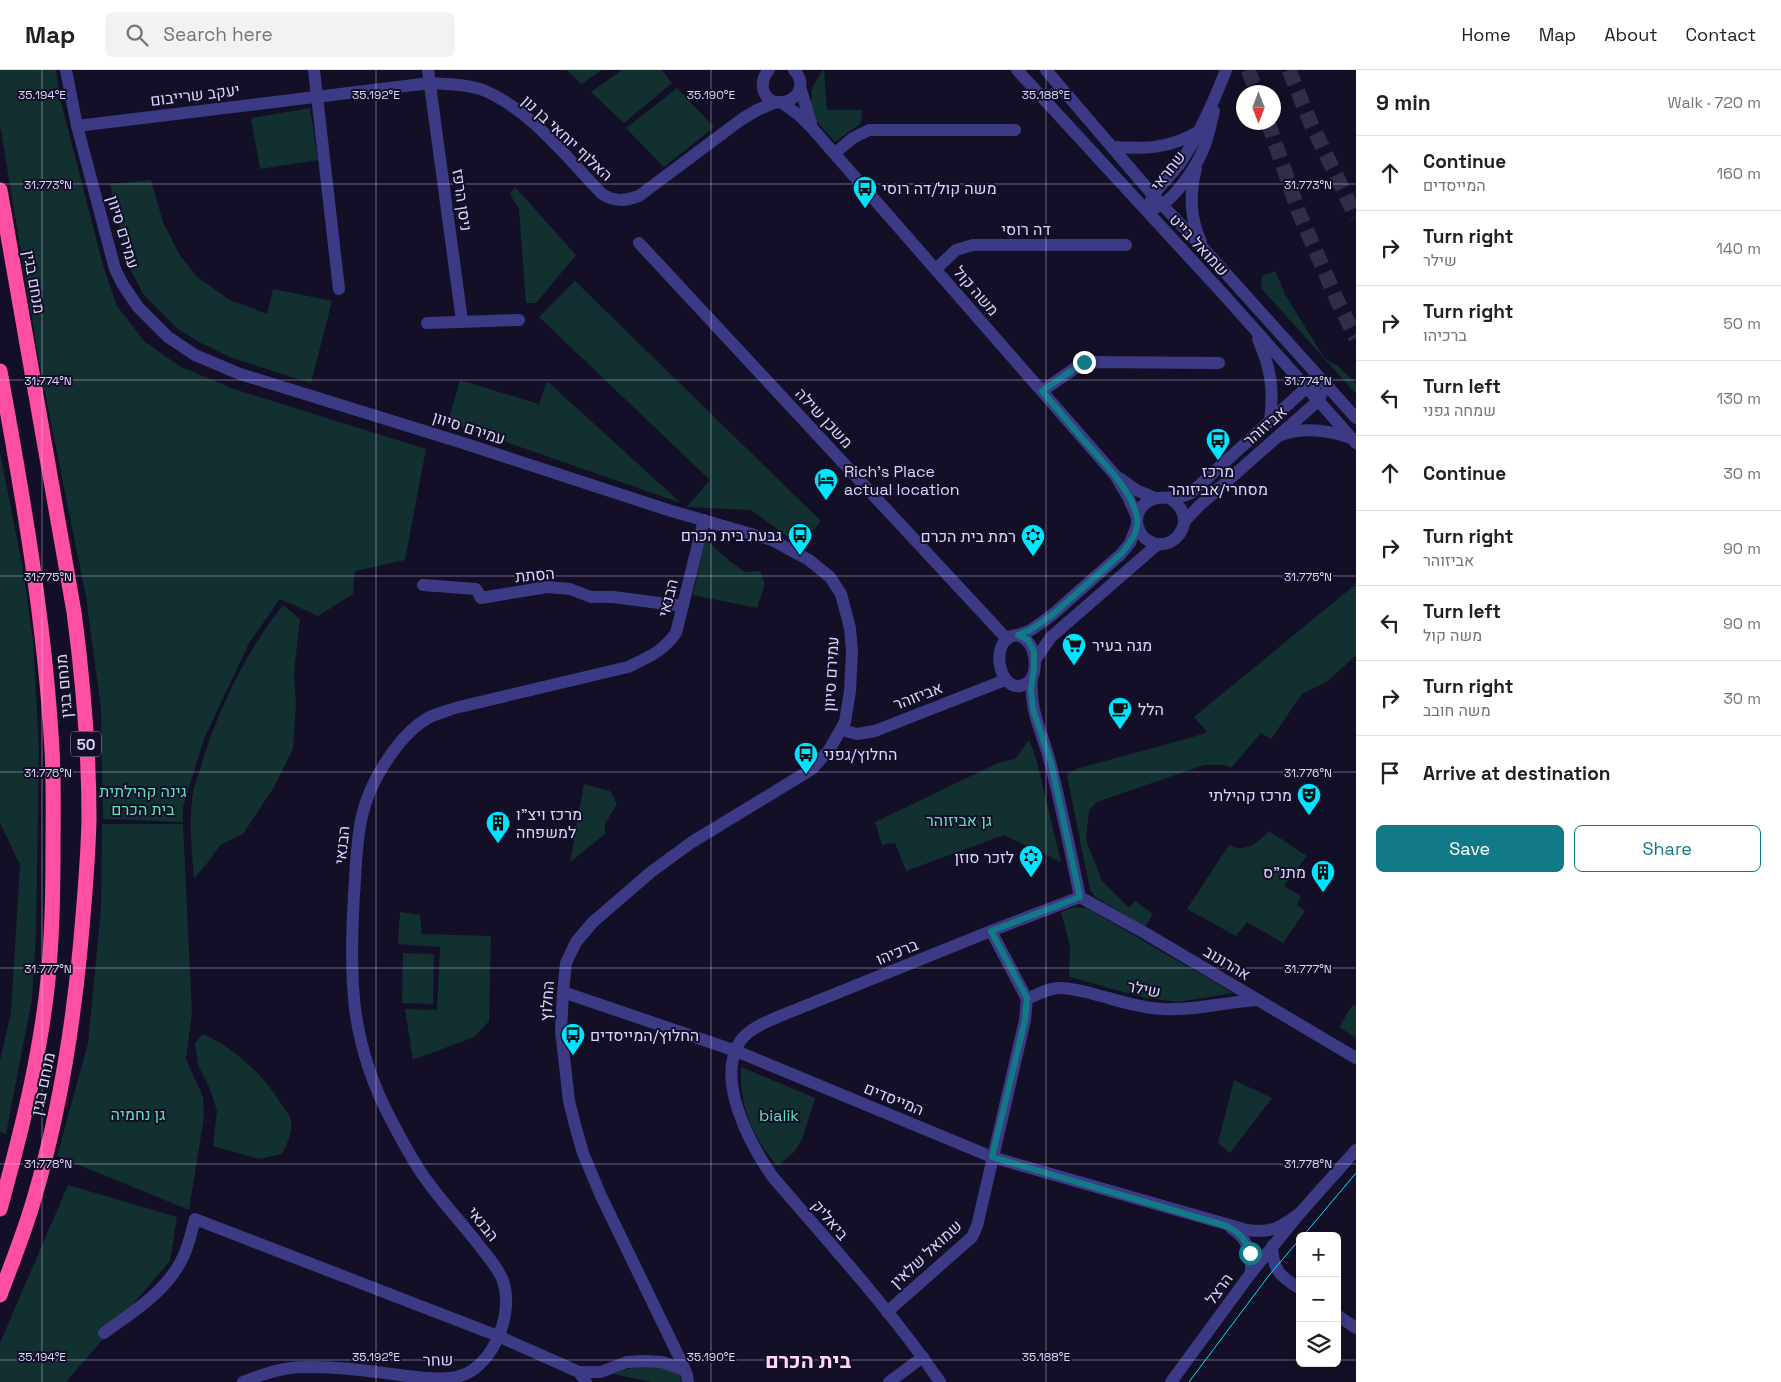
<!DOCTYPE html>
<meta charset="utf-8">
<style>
body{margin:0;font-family:"Space Grotesk",Heebo,sans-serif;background:#f2f2f2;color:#202124}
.controls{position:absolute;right:15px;bottom:15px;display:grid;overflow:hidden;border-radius:8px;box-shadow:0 2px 12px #0003}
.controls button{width:45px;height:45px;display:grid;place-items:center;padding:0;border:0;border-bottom:1px solid #e0e0e0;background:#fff;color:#202124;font:25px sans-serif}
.compass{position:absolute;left:1236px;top:15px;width:45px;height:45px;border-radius:50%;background:#fff;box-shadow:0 2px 12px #0003;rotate:180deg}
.stop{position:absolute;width:15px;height:15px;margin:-11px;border:4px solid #127987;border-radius:50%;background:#fff}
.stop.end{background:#127987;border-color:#fff;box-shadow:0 1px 5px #0008}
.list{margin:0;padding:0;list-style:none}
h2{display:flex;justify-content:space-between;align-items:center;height:65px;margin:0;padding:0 20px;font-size:21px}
h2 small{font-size:16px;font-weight:400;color:#757577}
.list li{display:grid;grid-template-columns:32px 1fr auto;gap:15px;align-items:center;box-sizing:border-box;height:75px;padding:0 20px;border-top:1px solid #e0e0e0}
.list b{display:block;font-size:19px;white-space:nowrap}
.list p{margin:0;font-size:16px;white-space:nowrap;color:#757577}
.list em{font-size:16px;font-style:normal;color:#757577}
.actions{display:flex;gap:10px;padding:15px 20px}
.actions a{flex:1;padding:11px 0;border:1px solid #127987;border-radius:8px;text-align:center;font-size:18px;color:#127987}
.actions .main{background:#127987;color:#fff}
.icon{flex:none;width:28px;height:28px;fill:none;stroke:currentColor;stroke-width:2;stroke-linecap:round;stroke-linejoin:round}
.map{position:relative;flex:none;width:1356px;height:1312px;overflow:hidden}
header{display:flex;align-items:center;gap:30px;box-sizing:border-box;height:70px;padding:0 25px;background:#fff;border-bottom:1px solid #e0e0e0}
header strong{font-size:24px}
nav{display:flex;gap:28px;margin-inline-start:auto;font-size:18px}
.search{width:350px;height:45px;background:#f2f2f2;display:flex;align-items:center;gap:12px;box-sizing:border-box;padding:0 18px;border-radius:8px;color:#757577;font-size:19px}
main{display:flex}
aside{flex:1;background:#fff}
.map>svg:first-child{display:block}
.green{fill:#12302f}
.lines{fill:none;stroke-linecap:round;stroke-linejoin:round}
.highway-tunnel{stroke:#312d47;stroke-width:15;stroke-dasharray:15 8;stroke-linecap:butt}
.minor{stroke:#3d3a85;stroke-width:12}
.highway{stroke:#ff4fa3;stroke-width:15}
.tram{stroke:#00e5ff;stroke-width:1}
.route{stroke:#127987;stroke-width:6}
.ticks{fill:none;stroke:#d9d4ff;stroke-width:1;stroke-opacity:0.45}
.labels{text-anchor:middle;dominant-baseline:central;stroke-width:4;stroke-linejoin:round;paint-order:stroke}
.shield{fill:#130f26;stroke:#9e99be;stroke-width:1}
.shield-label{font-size:15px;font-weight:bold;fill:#d9d4ff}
.street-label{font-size:16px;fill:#d9d4ff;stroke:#130f26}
.poi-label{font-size:16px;fill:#d9d4ff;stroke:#130f26;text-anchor:start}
.park-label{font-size:16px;fill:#5fe0c0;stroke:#130f26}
.district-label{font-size:21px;font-weight:bold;fill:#ffd6f0;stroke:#130f26}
.ticks-label{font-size:12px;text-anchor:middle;fill:#d9d4ff;stroke:#130f26;stroke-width:4;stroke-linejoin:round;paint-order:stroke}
</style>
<header>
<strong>Map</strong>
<div class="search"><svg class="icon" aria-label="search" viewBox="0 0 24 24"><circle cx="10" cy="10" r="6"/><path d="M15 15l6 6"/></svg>Search here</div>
<nav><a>Home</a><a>Map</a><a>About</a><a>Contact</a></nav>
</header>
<main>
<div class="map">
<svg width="1356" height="1312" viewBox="0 0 1356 1312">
<rect width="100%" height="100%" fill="#130f26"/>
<g class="green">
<path d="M0 0H56L60 28 103 195 117 236 144 271 179 296 234 319 426 379 405 490 355 501 353 524 318 546 280 529 249 573 204 669 183 737V752L103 749 101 639 86 527 42 308 0 55Z"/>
<path d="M566 0H602L582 14Z"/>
<path d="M622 0H662L672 13 624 53 591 22Z"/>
<path d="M823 0H824L827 40H862L861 53 835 72 814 48 811 34 812 18Z"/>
<path d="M677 18 714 57 664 97 626 58Z"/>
<path d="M310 38 318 90 260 99 251 48Z"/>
<path d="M151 110 163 152 179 184 197 207 230 230 267 244 273 219 332 231 311 313 232 288 201 273 178 259 143 224 127 192 110 114Z"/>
<path d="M515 117 576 185 536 233H526L519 139 510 124Z"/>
<path d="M1275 201 1286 226 1325 289 1338 296 1356 314V324L1261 218 1262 206Z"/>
<path d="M575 211 821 451 800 476 751 440 687 437 710 410 539 247Z"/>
<path d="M460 310 539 334 547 311 681 433 448 352Z"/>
<path d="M0 382 24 505 33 570 39 680 36 862 32 929 6 1064 0 1062V991L11 942 20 795 0 753Z"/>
<path d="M705 469 727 489 745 502 760 501 765 514 757 538 693 525Z"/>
<path d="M1356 514V585L1327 612 1302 624 1271 669 1261 663 1231 698 1225 695H1204L1097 732 1089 740 1086 770 1102 811 1129 838 1135 831 1153 844 1145 857 1095 827 1090 819 1067 706 1069 703 1079 698 1193 667 1207 662 1194 647Z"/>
<path d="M283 535 300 549 294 602 296 635 293 679 274 717 243 764 220 775 208 792 194 809C192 783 189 756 192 729 193 718 198 707 201 696 218 639 246 582 283 535Z"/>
<path d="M1029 670 1036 688 1061 792 1004 765 906 801 895 773 882 775 875 752 998 693 1015 689Z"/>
<path d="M584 714 610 721 617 734 605 754V764L570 792Z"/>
<path d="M102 754H183L192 942 186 989 203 1027 204 1047 189 1140 57 1086 88 973 101 839Z"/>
<path d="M1269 761 1307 786 1284 816 1301 826 1297 835 1305 841 1283 873 1247 852 1236 866 1187 839 1229 775C1247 783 1257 773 1269 761Z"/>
<path d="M1074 837 1087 838 1233 923 1178 932 1146 928 1069 907 1070 875 1061 842Z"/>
<path d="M400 842 420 845 422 864 491 866 489 951 474 967 413 990 405 939 437 940 440 877 398 874Z"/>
<path d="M403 883 434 884 433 934 402 933Z"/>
<path d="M1353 934 1356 936V968L1339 957Z"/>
<path d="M203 964C236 979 263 1005 282 1035 285 1040 291 1046 291 1051 293 1064 287 1073 282 1084L259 1089 213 1076 217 1041 210 1019 198 995 195 973Z"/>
<path d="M741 997 815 1028 802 1070 794 1082 778 1096C752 1068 739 1035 741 997Z"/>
<path d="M1234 1010 1272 1028 1230 1083 1218 1073Z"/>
<path d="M68 1115 177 1147 170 1191 66 1312H0V1273Z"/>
<path d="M633 1297H665L680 1305 681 1312H651L613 1304Z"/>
</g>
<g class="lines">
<g class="highway-tunnel">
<path d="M1248 0 1257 22"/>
<path d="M1289 0 1309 49 1356 147"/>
<path d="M1268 52 1299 143 1337 230 1356 268"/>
</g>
<g class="minor">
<path d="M66 0 77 56 115 199 123 215 138 237 168 267 195 285 240 304 463 373 668 440 772 470 809 490 830 507 841 524 850 558 852 582 850 621 845 652 829 680 812 699 692 772 651 802 593 852 576 872 566 893 563 922 561 961 569 1031 575 1055 583 1083 601 1126 680 1289 687 1305 688 1312"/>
<path d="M314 0 339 219"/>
<path d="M428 0 462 251"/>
<path d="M769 0C764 5 762 11 763 19 771 48 817 25 794 0"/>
<path d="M1017 0 1225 226 1356 373"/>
<path d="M1046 0 1153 125 1204 179 1356 348"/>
<path d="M800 17 811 53"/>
<path d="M781 32 800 46 812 58 1115 405 1128 427 1137 447"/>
<path d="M77 56 430 13C447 14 467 14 483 20 530 39 568 89 602 124 615 132 625 131 639 126L742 49 757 40 776 32"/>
<path d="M1112 77C1145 79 1168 79 1198 62"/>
<path d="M835 83 853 68 869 60H1015"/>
<path d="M1196 99C1189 124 1190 148 1201 172"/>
<path d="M1150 132C1157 117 1171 106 1181 92 1199 64 1214 31 1226 0"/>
<path d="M1155 138C1175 131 1198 94 1205 75 1209 64 1211 52 1214 41"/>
<path d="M639 173 1006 568"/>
<path d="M936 199 956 180 973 175H1126"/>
<path d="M427 253 519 250"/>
<path d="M1258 269C1271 299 1274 319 1270 351"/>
<path d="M1042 321 1084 292 1219 293"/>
<path d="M1281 365C1304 357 1328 360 1351 368"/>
<path d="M1119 408 1136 420 1155 428"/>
<path d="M1169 428C1203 447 1172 489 1146 469 1141 465 1138 459 1137 452 1137 444 1140 437 1147 432 1160 423 1174 432 1191 423L1306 318 1315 316"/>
<path d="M1184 452 1199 436 1318 331 1321 325"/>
<path d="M423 515 476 519 481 528 547 517 570 519 591 527H613L683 536"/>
<path d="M1016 565C1032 568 1037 587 1034 602 1033 607 1030 612 1025 614 1001 628 986 570 1016 565Z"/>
<path d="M1018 565 1031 560 1052 545 1121 484 1130 473 1137 455"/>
<path d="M1035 590 1051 567 1158 474"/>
<path d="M1032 607C1029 644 1043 662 1051 696 1062 740 1071 784 1080 827"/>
<path d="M842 660 857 664 875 661 1005 610"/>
<path d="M1080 827 1145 863 1356 988"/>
<path d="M563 922 736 981 992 1087 1023 1096 1247 1160C1271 1164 1281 1157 1300 1143"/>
<path d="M1027 929C1038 924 1049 918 1060 918 1070 918 1081 921 1090 923 1114 929 1138 938 1162 939 1194 941 1225 932 1258 930"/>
<path d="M1231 1158C1248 1169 1252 1183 1251 1203"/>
<path d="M1272 1176C1273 1201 1280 1206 1300 1219"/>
<path d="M887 1242 972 1167 977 1156 1025 950 1027 929 991 861"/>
<path d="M1337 1245 1356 1258"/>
<path d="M104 1263C131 1243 164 1223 180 1193 188 1180 191 1163 195 1149L498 1266 579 1302"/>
<path d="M243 1312C263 1304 283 1297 305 1297 337 1296 368 1301 400 1305 416 1307 433 1310 449 1308 461 1307 471 1303 480 1294 500 1275 512 1238 503 1211 498 1197 487 1186 478 1174 461 1152 441 1131 425 1108 411 1089 401 1068 390 1048 350 971 349 909 354 825 356 799 356 771 362 746 369 713 400 661 432 646 439 643 447 641 455 638L628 597C649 587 662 582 676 563L704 450"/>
<path d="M586 1312 579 1302H601L627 1292 644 1291 662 1292 685 1300"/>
<path d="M889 1312 923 1287"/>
<path d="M940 1312C890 1239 829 1173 772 1106 750 1074 714 1008 741 970 750 958 767 952 780 946L991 861 1080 827"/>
<path d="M1171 1312 1251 1203 1300 1143 1356 1080"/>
</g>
<g class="highway">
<path d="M0 120 74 542C83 610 89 679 89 749 88 793 84 837 80 880 72 964 58 1048 34 1129 25 1161 12 1193 0 1225"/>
<path d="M0 301C23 427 45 553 52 680 54 714 53 749 53 783 53 825 52 868 48 910 40 988 21 1063 0 1139"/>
</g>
<g class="tram">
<path d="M1303 1166 1356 1103"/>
<path d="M1189 1312 1270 1204 1300 1169"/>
</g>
</g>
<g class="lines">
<path class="route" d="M1084 292 1042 321C1057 339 1072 356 1087 374 1104 393 1132 421 1137 447 1140 461 1129 475 1121 484L1052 545 1030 560 1018 565 1028 570 1034 582V597L1031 620 1033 639 1051 693 1080 827 991 861 1027 928 1025 950 992 1087 1227 1156C1239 1163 1246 1169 1250 1183"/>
</g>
<path class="ticks" d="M42 0V1312M376 0V1312M711 0V1312M1046 0V1312M0 114H1356M0 310H1356M0 506H1356M0 702H1356M0 898H1356M0 1094H1356M0 1290H1300M1337 1290H1356"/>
<defs>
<symbol id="bus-pin" viewBox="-11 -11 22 30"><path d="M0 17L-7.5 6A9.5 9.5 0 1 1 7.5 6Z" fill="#00e5ff" stroke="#130f26"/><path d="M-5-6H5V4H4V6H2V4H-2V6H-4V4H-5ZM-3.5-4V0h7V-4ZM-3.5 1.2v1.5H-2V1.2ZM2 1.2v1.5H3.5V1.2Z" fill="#111"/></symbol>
<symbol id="hotel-pin" viewBox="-11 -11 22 30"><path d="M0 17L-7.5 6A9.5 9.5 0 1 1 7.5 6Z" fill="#00e5ff" stroke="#130f26"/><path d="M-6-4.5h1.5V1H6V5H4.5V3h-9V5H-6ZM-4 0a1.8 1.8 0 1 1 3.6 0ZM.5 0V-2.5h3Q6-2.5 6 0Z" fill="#111"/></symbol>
<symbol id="synagogue-pin" viewBox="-11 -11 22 30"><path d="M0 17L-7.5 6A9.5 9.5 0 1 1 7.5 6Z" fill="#00e5ff" stroke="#130f26"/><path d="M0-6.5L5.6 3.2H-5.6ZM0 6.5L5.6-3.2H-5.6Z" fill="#111"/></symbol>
<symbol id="supermarket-pin" viewBox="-11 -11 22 30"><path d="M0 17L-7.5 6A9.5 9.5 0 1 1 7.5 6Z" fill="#00e5ff" stroke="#130f26"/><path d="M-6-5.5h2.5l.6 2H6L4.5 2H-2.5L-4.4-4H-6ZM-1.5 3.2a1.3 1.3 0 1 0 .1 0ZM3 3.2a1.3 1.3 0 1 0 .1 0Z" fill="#111"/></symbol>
<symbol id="cafe-pin" viewBox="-11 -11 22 30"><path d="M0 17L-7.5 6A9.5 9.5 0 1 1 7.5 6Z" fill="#00e5ff" stroke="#130f26"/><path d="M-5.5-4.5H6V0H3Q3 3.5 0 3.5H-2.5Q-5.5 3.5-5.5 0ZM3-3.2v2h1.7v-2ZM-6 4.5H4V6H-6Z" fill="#111"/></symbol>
<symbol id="theatre-pin" viewBox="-11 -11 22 30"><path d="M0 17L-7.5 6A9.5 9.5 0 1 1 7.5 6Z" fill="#00e5ff" stroke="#130f26"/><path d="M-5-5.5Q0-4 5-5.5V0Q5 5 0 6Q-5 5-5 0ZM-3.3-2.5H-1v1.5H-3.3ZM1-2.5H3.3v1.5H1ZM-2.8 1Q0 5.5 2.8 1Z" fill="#111"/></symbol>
<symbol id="building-pin" viewBox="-11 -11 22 30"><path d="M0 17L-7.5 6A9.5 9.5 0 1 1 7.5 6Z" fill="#00e5ff" stroke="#130f26"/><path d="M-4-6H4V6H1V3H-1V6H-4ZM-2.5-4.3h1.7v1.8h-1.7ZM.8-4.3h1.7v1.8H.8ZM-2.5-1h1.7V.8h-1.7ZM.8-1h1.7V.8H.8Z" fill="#111"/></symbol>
</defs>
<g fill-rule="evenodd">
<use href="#bus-pin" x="851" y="104" width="28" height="38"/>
<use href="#bus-pin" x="1204" y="356" width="28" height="38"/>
<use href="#hotel-pin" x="812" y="396" width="28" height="38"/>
<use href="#bus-pin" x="786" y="451" width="28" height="38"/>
<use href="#synagogue-pin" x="1019" y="452" width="28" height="38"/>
<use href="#supermarket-pin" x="1060" y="561" width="28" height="38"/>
<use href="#cafe-pin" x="1106" y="625" width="28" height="38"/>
<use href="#bus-pin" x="792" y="670" width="28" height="38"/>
<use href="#theatre-pin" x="1295" y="711" width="28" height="38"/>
<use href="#building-pin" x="484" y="739" width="28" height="38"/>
<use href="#synagogue-pin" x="1017" y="773" width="28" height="38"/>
<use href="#building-pin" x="1309" y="788" width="28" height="38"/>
<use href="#bus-pin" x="559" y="951" width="28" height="38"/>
</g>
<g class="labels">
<rect class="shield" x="71" y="661.5" width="30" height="25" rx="4"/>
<g class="shield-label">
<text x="86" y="674">50</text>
</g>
<g class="street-label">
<text transform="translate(195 25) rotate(-7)">יעקב שרייבום</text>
<text transform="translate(567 68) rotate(43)">האלוף יוחאי בן נון</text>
<text transform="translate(1168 101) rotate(-52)">שחראי</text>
<text transform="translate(462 130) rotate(82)">ניסן הרפז</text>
<text x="1026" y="159">דה רוסי</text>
<text transform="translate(123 162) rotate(73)">עמירם סיוון</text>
<text transform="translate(1199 175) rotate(47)">שמואל בייט</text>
<text transform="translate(34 212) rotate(80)">מנחם בגין</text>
<text transform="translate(976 221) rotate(49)">משה קול</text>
<text transform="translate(824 348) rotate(47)">משכן שילה</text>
<text transform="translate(1265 356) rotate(-41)">אביזוהר</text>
<text transform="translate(469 358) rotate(18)">עמירם סיוון</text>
<text transform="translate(535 505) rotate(-5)">הסתת</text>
<text transform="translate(668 528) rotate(-76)">הבנאי</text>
<text transform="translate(831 604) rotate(-87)">עמירם סיוון</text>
<text transform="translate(64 616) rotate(-95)">מנחם בגין</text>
<text transform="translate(918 626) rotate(-21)">אביזוהר</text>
<text transform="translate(342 775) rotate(-84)">הבנאי</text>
<text transform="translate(897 882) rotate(-22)">ברכיהו</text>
<text transform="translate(1227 893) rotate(31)">אהרונוב</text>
<text transform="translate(1144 919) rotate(11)">שילר</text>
<text transform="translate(547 931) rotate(-86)">החלוץ</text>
<text transform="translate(43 1014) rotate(-78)">מנחם בגין</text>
<text transform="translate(894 1029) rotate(22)">המייסדים</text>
<text transform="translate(830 1150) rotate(50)">ביאליק</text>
<text transform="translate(483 1154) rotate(51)">הבנאי</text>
<text transform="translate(926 1184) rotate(-43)">שמואל שלאין</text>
<text transform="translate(1219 1219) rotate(-54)">הרצל</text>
<text transform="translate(438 1290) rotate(-2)">שחר</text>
</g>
<g class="poi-label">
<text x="882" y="118">משה קול/דה רוסי</text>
<text x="844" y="401">Rich's Place<tspan x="844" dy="18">actual location</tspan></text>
<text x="1218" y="401" text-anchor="middle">מרכז<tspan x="1218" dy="18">מסחרי/אביזוהר</tspan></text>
<text x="782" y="465" text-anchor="end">גבעת בית הכרם</text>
<text x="1016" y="466" text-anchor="end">רמת בית הכרם</text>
<text x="1092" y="575">מגה בעיר</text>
<text x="1138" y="639">הלל</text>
<text x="824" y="684">החלוץ/גפני</text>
<text x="1292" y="725" text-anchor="end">מרכז קהילתי</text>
<text x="516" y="744">מרכז ויצ"ו<tspan x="516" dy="18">למשפחה</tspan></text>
<text x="1014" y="787" text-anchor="end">לזכר סוזן</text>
<text x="1306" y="802" text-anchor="end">מתנ"ס</text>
<text x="590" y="965">החלוץ/המייסדים</text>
</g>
<g class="park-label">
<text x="143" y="721">גינה קהילתית<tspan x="143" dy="18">בית הכרם</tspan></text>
<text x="959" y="750">גן אביזוהר</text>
<text x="138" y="1044">גן נחמיה</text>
<text x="779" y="1045">bialik</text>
</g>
<g class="district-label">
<text x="808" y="1290">בית הכרם</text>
</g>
</g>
<g class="ticks-label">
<text x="42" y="29">35.194°E</text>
<text x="376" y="29">35.192°E</text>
<text x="711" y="29">35.190°E</text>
<text x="1046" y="29">35.188°E</text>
<text x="1308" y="119">31.773°N</text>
<text x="48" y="119">31.773°N</text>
<text x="1308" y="315">31.774°N</text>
<text x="48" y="315">31.774°N</text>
<text x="1308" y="511">31.775°N</text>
<text x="48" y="511">31.775°N</text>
<text x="1308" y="707">31.776°N</text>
<text x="48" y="707">31.776°N</text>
<text x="1308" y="903">31.777°N</text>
<text x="48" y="903">31.777°N</text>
<text x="1308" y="1098">31.778°N</text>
<text x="48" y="1098">31.778°N</text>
<text x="42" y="1291">35.194°E</text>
<text x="376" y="1291">35.192°E</text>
<text x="711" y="1291">35.190°E</text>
<text x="1046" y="1291">35.188°E</text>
</g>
</svg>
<div class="controls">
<button>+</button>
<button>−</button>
<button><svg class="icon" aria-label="layers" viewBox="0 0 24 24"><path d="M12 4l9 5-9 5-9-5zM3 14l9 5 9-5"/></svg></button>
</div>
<svg class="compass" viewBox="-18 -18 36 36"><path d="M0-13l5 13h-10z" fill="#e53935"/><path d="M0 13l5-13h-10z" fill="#757577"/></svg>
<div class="stop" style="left:1250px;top:1183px"></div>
<div class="stop end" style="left:1084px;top:292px"></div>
</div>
<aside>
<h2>9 min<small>Walk · 720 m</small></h2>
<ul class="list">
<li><svg class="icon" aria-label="ahead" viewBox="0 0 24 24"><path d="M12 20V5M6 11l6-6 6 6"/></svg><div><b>Continue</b><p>המייסדים</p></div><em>160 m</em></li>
<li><svg class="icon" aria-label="right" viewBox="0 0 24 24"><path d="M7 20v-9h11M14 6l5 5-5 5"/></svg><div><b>Turn right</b><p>שילר</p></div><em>140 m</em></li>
<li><svg class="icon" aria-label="right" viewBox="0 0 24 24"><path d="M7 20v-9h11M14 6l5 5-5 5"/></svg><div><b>Turn right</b><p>ברכיהו</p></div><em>50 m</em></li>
<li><svg class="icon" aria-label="left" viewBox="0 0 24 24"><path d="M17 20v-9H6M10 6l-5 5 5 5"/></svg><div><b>Turn left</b><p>שמחה גפני</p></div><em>130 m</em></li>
<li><svg class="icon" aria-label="ahead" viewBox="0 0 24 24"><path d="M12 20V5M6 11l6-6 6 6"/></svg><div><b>Continue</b></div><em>30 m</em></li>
<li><svg class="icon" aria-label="right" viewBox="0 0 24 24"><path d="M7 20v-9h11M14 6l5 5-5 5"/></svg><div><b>Turn right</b><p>אביזוהר</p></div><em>90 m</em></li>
<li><svg class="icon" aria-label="left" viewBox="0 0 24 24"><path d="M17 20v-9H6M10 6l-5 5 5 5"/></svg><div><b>Turn left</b><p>משה קול</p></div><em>90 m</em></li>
<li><svg class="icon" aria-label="right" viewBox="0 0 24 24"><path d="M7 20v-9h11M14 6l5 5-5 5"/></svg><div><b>Turn right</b><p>משה חובב</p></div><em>30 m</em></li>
<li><svg class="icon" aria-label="arrive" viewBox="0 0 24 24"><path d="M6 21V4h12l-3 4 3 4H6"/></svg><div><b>Arrive at destination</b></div></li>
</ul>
<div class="actions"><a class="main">Save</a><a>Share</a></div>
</aside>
</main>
